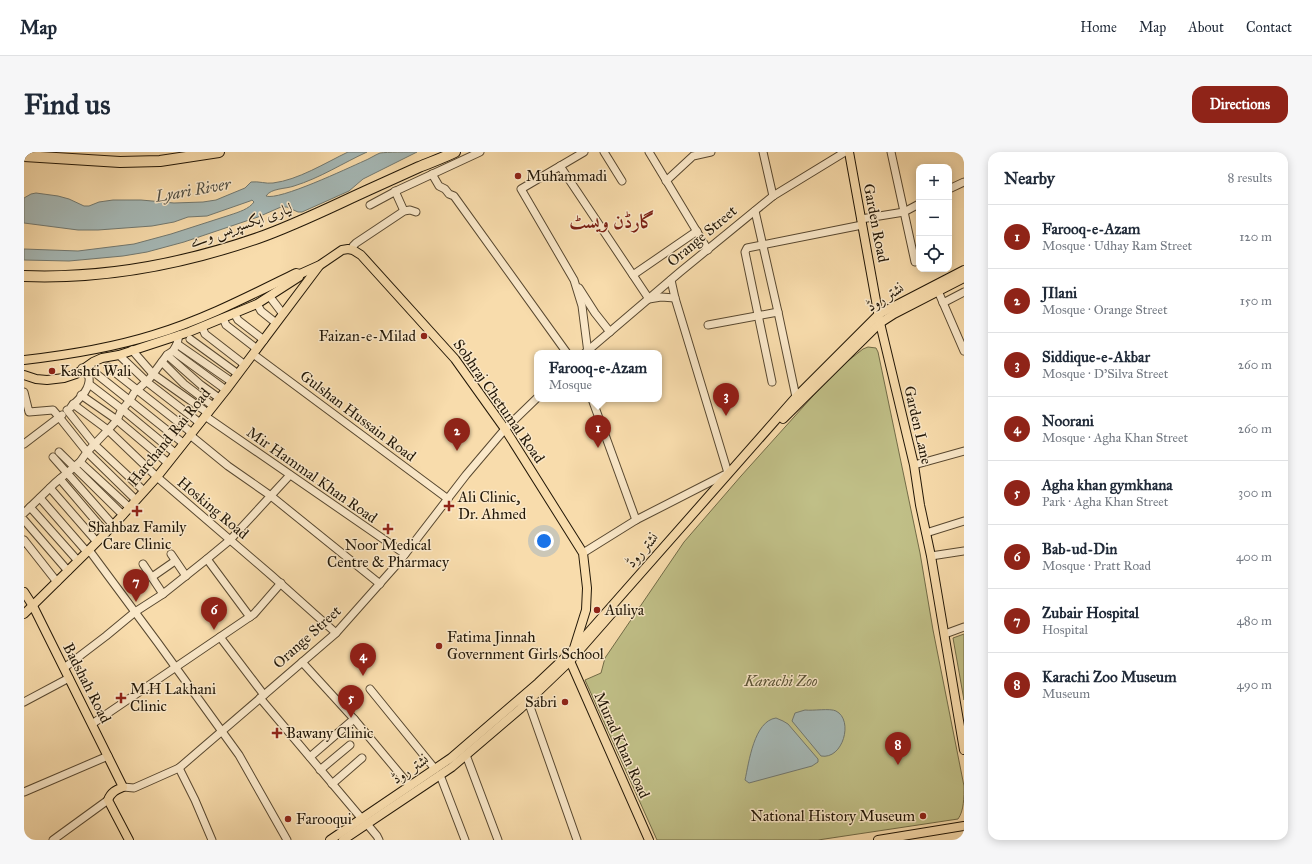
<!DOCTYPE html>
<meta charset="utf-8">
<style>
body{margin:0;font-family:"IM FELL Great Primer",Amiri,serif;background:#f6f6f7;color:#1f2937}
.controls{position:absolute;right:12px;top:12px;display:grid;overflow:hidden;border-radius:8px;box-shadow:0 2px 10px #0003}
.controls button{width:36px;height:36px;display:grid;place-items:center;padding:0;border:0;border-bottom:1px solid #e0e1e3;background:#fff;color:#1f2937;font:20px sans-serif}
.you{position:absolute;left:520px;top:389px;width:14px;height:14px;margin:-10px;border:3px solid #fff;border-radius:50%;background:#1a73e8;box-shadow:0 0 0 6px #1a73e833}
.badge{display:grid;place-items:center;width:26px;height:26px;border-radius:50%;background:#8f2418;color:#fff;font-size:13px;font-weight:700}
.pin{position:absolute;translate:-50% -33px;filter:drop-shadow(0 1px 2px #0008)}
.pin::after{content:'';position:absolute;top:21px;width:14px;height:12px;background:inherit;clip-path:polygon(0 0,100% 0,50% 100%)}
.popup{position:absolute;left:510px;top:198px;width:128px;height:52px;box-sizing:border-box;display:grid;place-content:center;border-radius:8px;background:#fff;filter:drop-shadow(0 1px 3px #0005);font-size:13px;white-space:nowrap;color:#747a83}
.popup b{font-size:15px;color:#1f2937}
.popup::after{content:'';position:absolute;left:50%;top:100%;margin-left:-8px;border:8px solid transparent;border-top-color:#fff}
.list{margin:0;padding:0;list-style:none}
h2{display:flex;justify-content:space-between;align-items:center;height:52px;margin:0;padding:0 16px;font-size:17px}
h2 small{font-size:13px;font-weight:400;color:#747a83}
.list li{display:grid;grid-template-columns:26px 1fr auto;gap:12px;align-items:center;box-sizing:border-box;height:64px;padding:0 16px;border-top:1px solid #e0e1e3}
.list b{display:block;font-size:15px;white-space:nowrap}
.list p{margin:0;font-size:13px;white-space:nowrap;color:#747a83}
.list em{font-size:13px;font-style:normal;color:#747a83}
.icon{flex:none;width:22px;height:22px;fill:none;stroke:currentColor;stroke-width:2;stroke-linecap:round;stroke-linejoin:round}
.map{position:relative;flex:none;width:940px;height:688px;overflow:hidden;border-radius:12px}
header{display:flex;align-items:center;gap:24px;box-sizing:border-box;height:56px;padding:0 20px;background:#fff;border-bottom:1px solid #e0e1e3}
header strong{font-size:19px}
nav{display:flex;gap:22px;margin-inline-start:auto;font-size:14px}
.intro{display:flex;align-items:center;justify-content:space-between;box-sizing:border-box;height:96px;padding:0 24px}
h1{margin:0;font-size:28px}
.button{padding:10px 18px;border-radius:12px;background:#8f2418;color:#fff;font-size:14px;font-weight:700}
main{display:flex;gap:24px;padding:0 24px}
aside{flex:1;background:#fff;border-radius:12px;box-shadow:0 2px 10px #0003}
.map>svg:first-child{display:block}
.green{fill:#c0bf87;stroke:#716b47}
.water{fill:#a5b8b6;stroke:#717870}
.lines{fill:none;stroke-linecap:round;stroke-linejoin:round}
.minor-casing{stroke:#584830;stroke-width:9}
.major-casing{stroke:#221707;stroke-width:10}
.highway-casing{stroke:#221707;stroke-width:12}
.minor{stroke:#fae8c9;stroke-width:7}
.major{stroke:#f8dcac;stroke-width:8}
.highway{stroke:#f8dcac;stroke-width:10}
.poi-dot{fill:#8f2418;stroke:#fae8c9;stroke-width:1.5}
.labels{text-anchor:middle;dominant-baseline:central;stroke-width:3;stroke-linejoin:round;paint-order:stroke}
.poi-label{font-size:15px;fill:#221707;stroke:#fae8c9;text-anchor:start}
.street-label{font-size:15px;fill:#221707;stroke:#fae8c9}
.park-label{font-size:15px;font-style:italic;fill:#595234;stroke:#fae8c9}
.water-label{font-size:16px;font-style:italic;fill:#504f44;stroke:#fae8c9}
.district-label{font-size:19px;font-weight:bold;fill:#7a1f14;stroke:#fae8c9}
</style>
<header>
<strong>Map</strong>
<nav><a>Home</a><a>Map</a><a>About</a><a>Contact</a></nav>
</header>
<div class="intro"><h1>Find us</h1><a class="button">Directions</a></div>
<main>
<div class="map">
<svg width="940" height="688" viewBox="0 0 940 688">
<rect width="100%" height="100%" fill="#f8dcac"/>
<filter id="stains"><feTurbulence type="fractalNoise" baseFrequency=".005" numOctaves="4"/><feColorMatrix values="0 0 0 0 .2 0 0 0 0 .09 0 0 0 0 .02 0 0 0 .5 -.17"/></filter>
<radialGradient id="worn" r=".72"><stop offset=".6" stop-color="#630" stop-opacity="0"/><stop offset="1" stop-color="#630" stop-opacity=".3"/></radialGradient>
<g class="green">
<path d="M844 195 852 196 854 200 896 401 909 478 940 634C940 645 940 659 934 667L794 688H633L561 528 577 521 581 506 660 390 717 324 797 235 820 212 839 197Z"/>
<path d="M940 482V548L929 486Z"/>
</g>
<g class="water">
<path d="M324 0H343C319 11 296 26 270 34 262 37 247 36 242 44 255 49 324 16 340 9 345 7 351 3 356 1 363 0 384 0 393 0L339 27 325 39 278 60H274L263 55H257L234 65 160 90 123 100 99 104 45 109 0 108V97L54 99 110 92 147 82 206 63C215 60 225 57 230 50L228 48 226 49 183 64 164 65 150 70 128 74 74 78H54L0 71V46L7 42 12 41 34 44 45 47 60 54H65L75 50 89 48H117L150 51 179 50 192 48 204 43 221 36 227 30C235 29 242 32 249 31 274 28 301 11 324 0Z"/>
<path d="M781 558C789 559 806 556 812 559 830 568 819 608 797 604L768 569 771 561Z"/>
<path d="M752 566 759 569 764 572 794 607V610L788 614 725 631 721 628C725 610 730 569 752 566Z"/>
</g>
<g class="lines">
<defs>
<g id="minor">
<path d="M560 0 497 37 550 128 558 154 564 201"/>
<path d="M580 0 598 29"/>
<path d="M625 0 684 98"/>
<path d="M739 0 749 44"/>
<path d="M867 0 891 110"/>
<path d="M536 14 625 147 637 145 651 146"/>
<path d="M408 22 415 34 421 37 425 42 430 44 543 201"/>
<path d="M642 29 669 4 687 0"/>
<path d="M925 37 940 30"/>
<path d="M371 39 380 59"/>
<path d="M346 53 374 38 456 0"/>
<path d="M731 59 754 160 772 245 774 247"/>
<path d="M837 67 880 60 895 52"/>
<path d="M329 98V94L332 91 380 59 386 58 392 60"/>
<path d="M609 123 673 79"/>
<path d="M555 136 571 161 586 180"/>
<path d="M914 139 940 199"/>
<path d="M246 145 259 162"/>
<path d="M919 151 940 140"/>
<path d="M233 152 237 159 252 171"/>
<path d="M210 161 214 168 240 188"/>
<path d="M199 166 202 173 233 197"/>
<path d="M684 173 754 160"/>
<path d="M178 175 181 182 221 213"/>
<path d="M166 187 214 222"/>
<path d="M153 192 208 230"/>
<path d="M108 198 129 222 184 261"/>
<path d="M149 199 202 238"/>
<path d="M561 201 656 120 749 44 821 0"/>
<path d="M229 202 424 347"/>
<path d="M95 203 123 230 176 271"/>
<path d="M143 203 177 233 195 246"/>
<path d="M138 210 160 232 189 254"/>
<path d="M84 215 168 281"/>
<path d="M70 220 159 291"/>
<path d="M748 230 721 100 723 96 838 73"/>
<path d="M65 232 99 258 151 301"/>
<path d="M0 240 5 260 29 258 35 265 63 300 112 348"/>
<path d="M57 243 93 268 144 311"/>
<path d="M568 247 612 368"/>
<path d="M49 252 84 278 133 325 247 423 312 481"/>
<path d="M47 255C55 247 67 237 65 225L58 216"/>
<path d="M43 258 71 293 120 339"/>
<path d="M181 264 381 402"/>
<path d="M166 283 204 314 247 344 356 432"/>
<path d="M0 292 38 263"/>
<path d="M35 300 99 363"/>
<path d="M29 305 89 373"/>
<path d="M56 310 106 356"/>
<path d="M890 313 940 299"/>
<path d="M36 327 82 381"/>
<path d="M26 336 73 390"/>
<path d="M16 346 63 400"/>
<path d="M6 355 54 409"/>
<path d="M0 361 31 331 56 310 63 300 84 278 93 268 97 259 106 248 110 241 126 226 143 203 149 199 153 192 155 183"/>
<path d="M0 368 44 419"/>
<path d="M902 381 940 369"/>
<path d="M0 388 33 430"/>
<path d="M65 398 134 491 215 603 263 688"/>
<path d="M559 401 612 368 704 321 651 146 647 128"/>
<path d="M147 402 162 424"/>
<path d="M907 404 940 399"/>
<path d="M183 407 226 465"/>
<path d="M119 412 139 442"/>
<path d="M128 425 151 409"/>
<path d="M921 482 940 475"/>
<path d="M196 485 240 543"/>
<path d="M278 510 330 567 386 634"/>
<path d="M40 516 82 484 111 460 139 442 183 407 206 388 266 323"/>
<path d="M346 537 411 617"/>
<path d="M236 546 338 667"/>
<path d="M504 549 553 688"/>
<path d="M0 550 45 526"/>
<path d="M68 572 230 462 257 431"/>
<path d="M442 603 474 688"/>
<path d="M286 605 330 567"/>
<path d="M155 616 171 648 188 688"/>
<path d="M296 618 326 593"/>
<path d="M416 623 441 688"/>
<path d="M308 632 338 606"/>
<path d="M99 635 110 636 155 616 312 481 375 410 442 323 481 277 513 246"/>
<path d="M0 640 84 604"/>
<path d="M343 672 353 684 355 688"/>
<path d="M29 688 84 648"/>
</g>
<g id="major">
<path d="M825 0 856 171 890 313 896 353 907 404 940 598"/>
<path d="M0 208C44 203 87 196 129 183 179 168 225 144 272 121L276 122 296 113 318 98 324 97 329 98 337 103 431 207 481 277 559 401 563 436 562 458 546 509 625 688"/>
<path d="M0 223 12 227 23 228 40 226 52 222 69 210 78 206 95 203 165 180 233 152 275 125 276 122"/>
<path d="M759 267 856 171 870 162 940 126"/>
<path d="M0 440 9 454 99 635C92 638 87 640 84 648L105 688"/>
<path d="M0 462 65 398 97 365 133 325 202 238 295 114"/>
<path d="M306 688 427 606 514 531 549 498 772 245 855 162 940 118"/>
<path d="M319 688 428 615 496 557 546 509 589 460"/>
<path d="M854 688 940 674"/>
</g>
<g id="highway">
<path d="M0 4 96 10 136 9 195 0"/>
<path d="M0 124C79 127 159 112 234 86 271 73 307 55 342 39 360 31 377 23 395 15 407 10 419 6 431 0"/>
</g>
</defs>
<use href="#minor" class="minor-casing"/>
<use href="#major" class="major-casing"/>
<use href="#highway" class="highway-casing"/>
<use href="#minor" class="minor"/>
<use href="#major" class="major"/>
<use href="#highway" class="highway"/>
</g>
<g class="poi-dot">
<circle cx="494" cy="24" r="4"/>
<circle cx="400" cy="184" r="4"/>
<circle cx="28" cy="219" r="4"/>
<path d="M423 348h4v4h4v4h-4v4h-4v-4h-4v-4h4z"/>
<path d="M111 353h4v4h4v4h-4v4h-4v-4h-4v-4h4z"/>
<path d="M362 371h4v4h4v4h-4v4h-4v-4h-4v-4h4z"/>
<circle cx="573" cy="458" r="4"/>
<circle cx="415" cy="494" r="4"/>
<path d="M95 540h4v4h4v4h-4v4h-4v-4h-4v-4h4z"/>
<circle cx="541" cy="550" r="4"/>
<path d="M251 575h4v4h4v4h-4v4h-4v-4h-4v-4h4z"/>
<circle cx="899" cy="664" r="4"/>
<circle cx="264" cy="667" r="4"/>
</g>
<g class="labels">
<g class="poi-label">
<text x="502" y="24">Muhammadi</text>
<text x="392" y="184" text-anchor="end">Faizan-e-Milad</text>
<text x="36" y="219">Kashti Wali</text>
<text x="434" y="345">Ali Clinic,<tspan x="434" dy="17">Dr. Ahmed</tspan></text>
<text x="113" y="375" text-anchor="middle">Shahbaz Family<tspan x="113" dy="17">Care Clinic</tspan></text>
<text x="364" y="393" text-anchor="middle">Noor Medical<tspan x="364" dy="17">Centre &amp; Pharmacy</tspan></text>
<text x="581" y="458">Auliya</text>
<text x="423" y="485">Fatima Jinnah<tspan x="423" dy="17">Government Girls School</tspan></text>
<text x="106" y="537">M.H Lakhani<tspan x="106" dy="17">Clinic</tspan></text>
<text x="533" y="550" text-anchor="end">Sabri</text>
<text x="262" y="581">Bawany Clinic</text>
<text x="891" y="664" text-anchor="end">National History Museum</text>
<text x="272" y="667">Farooqui</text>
</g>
<g class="street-label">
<text transform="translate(852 71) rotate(79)">Garden Road</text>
<text transform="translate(217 73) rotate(-19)">لیاری ایکسپریس وے</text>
<text transform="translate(678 84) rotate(-40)">Orange Street</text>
<text transform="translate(861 145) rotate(-32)">نشتر روڈ</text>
<text transform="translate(475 249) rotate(55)">Sobhraj Chetumal Road</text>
<text transform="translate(334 264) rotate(37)">Gulshan Hussain Road</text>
<text transform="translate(894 273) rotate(77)">Garden Lane</text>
<text transform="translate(145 285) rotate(-51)">Harchand Rai Road</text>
<text transform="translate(288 323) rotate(35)">Mir Hammal Khan Road</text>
<text transform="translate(189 356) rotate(40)">Hosking Road</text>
<text transform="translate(618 398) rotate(-49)">نشتر روڈ</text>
<text transform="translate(283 485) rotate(-42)">Orange Street</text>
<text transform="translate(63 531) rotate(63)">Badshah Road</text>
<text transform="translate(598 593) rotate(66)">Murad Khan Road</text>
<text transform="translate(386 617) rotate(-34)">نشتر روڈ</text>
</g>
<g class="park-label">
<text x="757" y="529">Karachi Zoo</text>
</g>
<g class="water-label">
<text transform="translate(169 38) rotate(-10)">Lyari River</text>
</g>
<g class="district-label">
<text x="588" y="69">گارڈن ویسٹ</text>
</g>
</g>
<rect width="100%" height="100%" filter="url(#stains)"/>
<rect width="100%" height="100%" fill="url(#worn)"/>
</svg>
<div class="controls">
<button>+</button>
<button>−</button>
<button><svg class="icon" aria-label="locate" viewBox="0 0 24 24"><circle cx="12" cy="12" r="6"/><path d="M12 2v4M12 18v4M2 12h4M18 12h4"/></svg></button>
</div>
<div class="you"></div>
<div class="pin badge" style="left:574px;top:296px">1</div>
<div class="popup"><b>Farooq-e-Azam</b>Mosque</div>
<div class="pin badge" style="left:433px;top:299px">2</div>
<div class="pin badge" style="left:702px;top:264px">3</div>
<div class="pin badge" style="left:339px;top:524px">4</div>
<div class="pin badge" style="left:327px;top:566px">5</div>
<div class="pin badge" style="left:190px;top:478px">6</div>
<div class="pin badge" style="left:112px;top:450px">7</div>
<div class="pin badge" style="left:874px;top:613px">8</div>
</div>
<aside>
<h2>Nearby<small>8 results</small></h2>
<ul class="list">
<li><span class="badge">1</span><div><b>Farooq-e-Azam</b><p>Mosque · Udhay Ram Street</p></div><em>120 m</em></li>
<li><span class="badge">2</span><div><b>JIlani</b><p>Mosque · Orange Street</p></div><em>150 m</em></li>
<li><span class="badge">3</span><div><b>Siddique-e-Akbar</b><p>Mosque · D'Silva Street</p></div><em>260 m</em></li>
<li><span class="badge">4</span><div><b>Noorani</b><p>Mosque · Agha Khan Street</p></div><em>260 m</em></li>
<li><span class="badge">5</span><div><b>Agha khan gymkhana</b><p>Park · Agha Khan Street</p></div><em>300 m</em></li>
<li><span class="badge">6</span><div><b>Bab-ud-Din</b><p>Mosque · Pratt Road</p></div><em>400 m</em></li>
<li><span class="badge">7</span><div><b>Zubair Hospital</b><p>Hospital</p></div><em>480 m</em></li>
<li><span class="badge">8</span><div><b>Karachi Zoo Museum</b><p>Museum</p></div><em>490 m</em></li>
</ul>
</aside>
</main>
